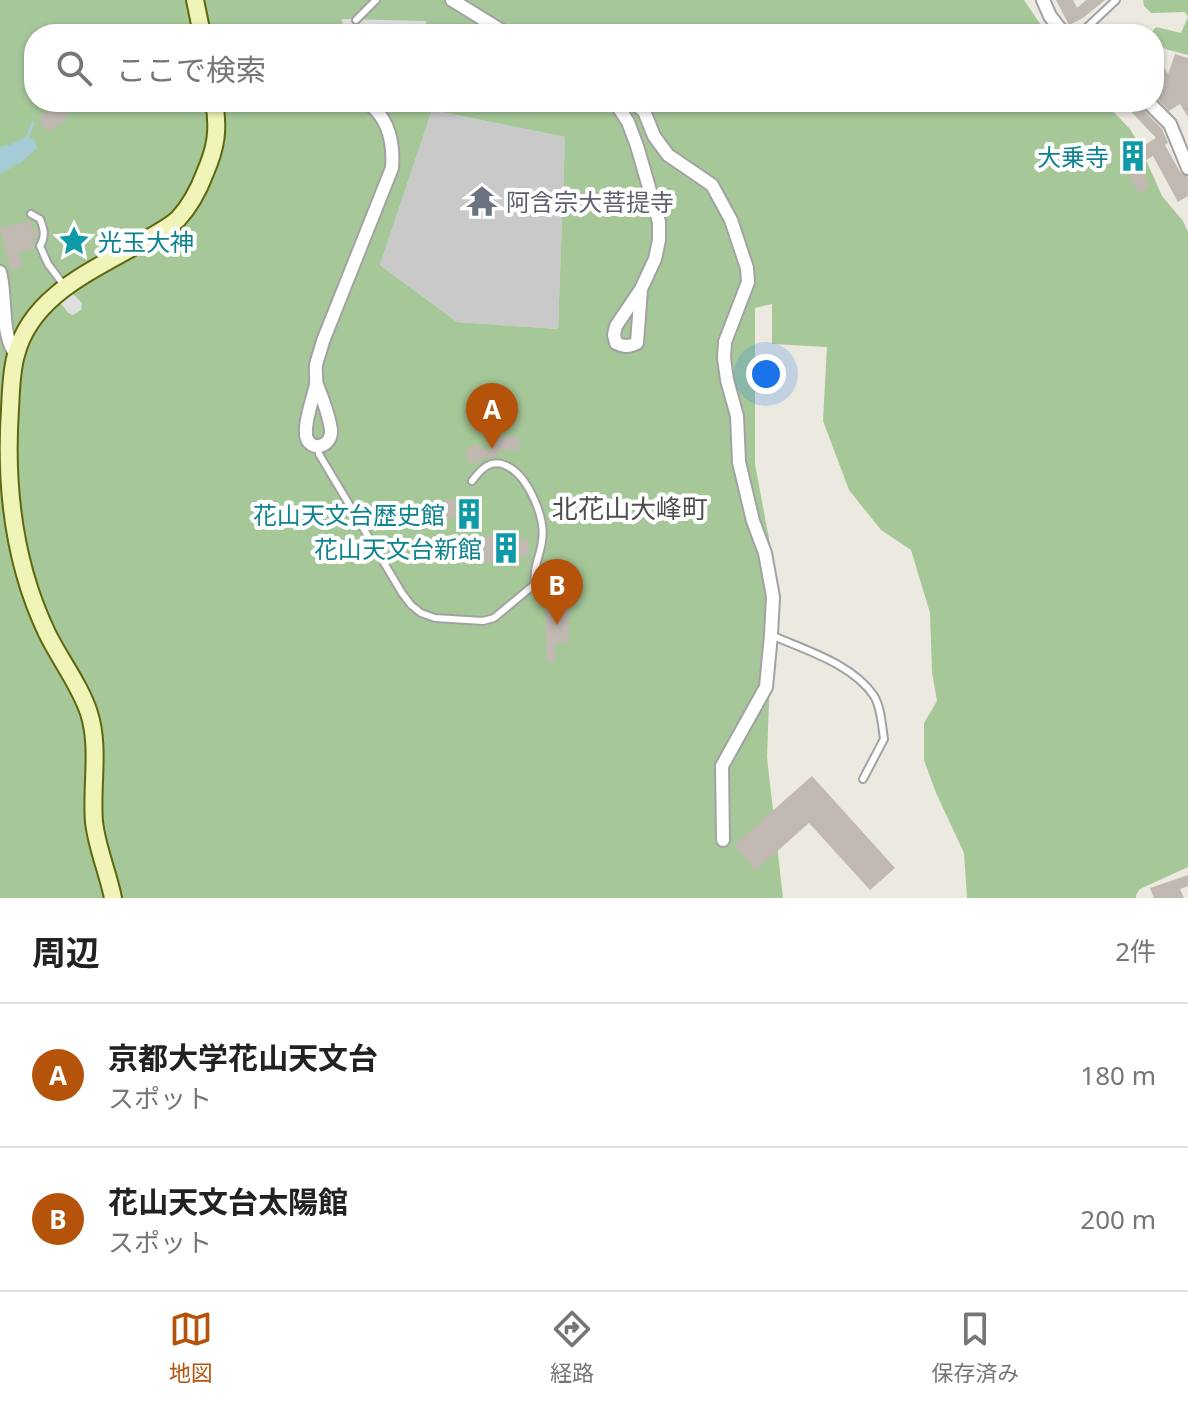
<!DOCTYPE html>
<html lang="ja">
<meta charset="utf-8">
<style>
body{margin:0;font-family:"Noto Sans","Noto Sans JP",sans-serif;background:#f6f6f6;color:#222}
.you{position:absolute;left:766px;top:374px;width:28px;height:28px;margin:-20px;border:6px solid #fff;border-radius:50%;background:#1a73e8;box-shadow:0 0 0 12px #1a73e833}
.badge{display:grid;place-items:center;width:52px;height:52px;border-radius:50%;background:#b45309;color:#fff;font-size:26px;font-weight:700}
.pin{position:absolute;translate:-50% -66px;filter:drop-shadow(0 2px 4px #0008)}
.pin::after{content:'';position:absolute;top:42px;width:28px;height:24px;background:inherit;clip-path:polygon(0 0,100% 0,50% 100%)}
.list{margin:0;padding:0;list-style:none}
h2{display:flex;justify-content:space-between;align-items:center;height:104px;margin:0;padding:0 32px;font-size:34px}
h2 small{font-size:26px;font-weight:400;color:#767676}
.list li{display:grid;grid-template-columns:52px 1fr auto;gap:24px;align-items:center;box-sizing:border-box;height:144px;padding:0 32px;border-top:2px solid #e0e0e0}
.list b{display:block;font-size:30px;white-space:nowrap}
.list p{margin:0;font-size:26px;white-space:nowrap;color:#767676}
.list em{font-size:26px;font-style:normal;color:#767676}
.icon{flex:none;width:44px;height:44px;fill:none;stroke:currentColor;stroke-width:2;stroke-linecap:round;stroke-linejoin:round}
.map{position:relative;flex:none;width:1188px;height:898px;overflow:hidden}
.search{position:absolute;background:#fff;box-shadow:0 2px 6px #0004;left:24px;right:24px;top:24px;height:88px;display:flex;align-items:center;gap:20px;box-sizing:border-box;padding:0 28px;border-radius:32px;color:#767676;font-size:30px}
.sheet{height:392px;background:#fff}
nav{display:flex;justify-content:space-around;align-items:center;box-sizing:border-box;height:112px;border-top:2px solid #e0e0e0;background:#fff;font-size:22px;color:#767676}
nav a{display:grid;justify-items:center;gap:4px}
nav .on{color:#b45309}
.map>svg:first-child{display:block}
.religious{fill:#c9c9c9}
.forest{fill:#a6c899;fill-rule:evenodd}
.parking{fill:#dfdfdf}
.water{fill:#a5cbd7}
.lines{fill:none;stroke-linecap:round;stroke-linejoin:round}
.stream{stroke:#a5cbd7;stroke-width:3}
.building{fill:#c0b8b1}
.lane-casing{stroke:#a2a2a2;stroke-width:10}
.street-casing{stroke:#a2a2a2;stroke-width:16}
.secondary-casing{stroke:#5d680c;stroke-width:20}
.lane{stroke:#fff;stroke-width:6}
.street{stroke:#fff;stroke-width:12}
.secondary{stroke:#f0f4b8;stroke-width:16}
.labels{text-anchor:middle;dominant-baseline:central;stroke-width:8;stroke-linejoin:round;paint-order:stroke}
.culture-label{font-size:24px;fill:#0d838f;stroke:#fff;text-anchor:end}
.worship-label{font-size:24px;fill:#5b616d;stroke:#fff;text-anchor:start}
.neighbourhood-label{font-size:26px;fill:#4e4e4e;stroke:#fff}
</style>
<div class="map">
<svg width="1188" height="898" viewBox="0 0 1188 898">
<rect width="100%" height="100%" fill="#ece9e1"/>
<path class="religious" d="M432 110 565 137 558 329 457 322 380 265Z"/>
<g class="forest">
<path d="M0 0H1024L1047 34H34V102H1104L1130 129 1139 144 1162 196 1183 221 1188 232V867L1140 889 1136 895V898H967L964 853 936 793 924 760V723L937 701 932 672 930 613 911 550 881 530 849 490 823 421 827 347 772 344V304L755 308V464L770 544V675L767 757 783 898H0ZM432 110 565 137 558 329 457 322 380 265Z"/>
<path d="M1143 0H1188V55L1165 49 1154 38V34H1150L1156 27 1181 33 1188 17 1185 12 1151 13 1144 6Z"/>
</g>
<g class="parking">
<path d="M342 19 426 21V34H343Z"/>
<path d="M71 292 82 303 81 310 73 315 68 313 60 302Z"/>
</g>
<path class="water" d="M23 138 34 139 37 148 19 164H14L11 168 0 174V147L10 145Z"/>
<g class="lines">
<path class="stream" d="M27 138 33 123"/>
</g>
<g class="building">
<path d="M1056 0H1073L1077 8 1086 0H1105L1083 18 1069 25Z"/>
<path d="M1175 54 1188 58V117L1180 104 1169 111 1155 97 1159 94 1154 86 1158 82 1154 77V68L1161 63 1168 74Z"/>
<path d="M61 102H81L65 116 67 119 48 132 38 118Z"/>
<path d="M1122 102H1139L1142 108 1162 129 1168 143 1165 145 1180 172 1188 177V196L1178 202 1153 156 1132 168 1122 151 1133 144 1136 150 1156 138Z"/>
<path d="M1140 170 1150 187 1139 194 1129 176Z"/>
<path d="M30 221 32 230 37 229V237L34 238V248L18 253 22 267 11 270 0 228Z"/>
<path d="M490 429 497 437H519V450H499L496 455 499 457 490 458V457H484L479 463H470L465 455 469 446 478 445 490 452Z"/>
<path d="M444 499H455V518L449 519 442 524 439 523 437 518 444 510Z"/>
<path d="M484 536H511V539H528L529 556H510V561L484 562Z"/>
<path d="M545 609H569V643H555V662H547Z"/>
<path d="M812 776 895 868 870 890 809 823 756 870 734 845Z"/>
<path d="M1188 875V886L1180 889 1184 898H1154L1150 888Z"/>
</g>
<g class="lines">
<defs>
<g id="lane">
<path d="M356 20 376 0"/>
<path d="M1080 34 1116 0"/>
<path d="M31 214 40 219C44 229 46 236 40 246L48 264 63 284"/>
<path d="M319 445V454L402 593 411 605 421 613 435 618 483 621 494 618 535 584 554 581 572 573"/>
<path d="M472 481C481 469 491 458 507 466 528 476 546 518 542 541 540 557 533 566 535 584"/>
<path d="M771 635C805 650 853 664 874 696 881 707 882 726 884 739L863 779"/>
</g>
<g id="street">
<path d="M452 0 507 34"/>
<path d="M1043 0 1050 16 1064 34"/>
<path d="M615 102 628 122 637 146 659 222V240L655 259 641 289 616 326 614 335 616 343C624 347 629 347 637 343L641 289"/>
<path d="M633 102 644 111 654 136 668 155 712 185 731 220 747 268 748 282 725 342 724 358 727 380 737 416 739 462 753 521 765 553 773 597 771 635 766 687 722 766 723 840"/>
<path d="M1148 102 1170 124 1188 168"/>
<path d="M0 272C7 297 0 334 16 355"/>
<path d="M316 382C322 397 329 414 331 430 332 446 313 452 307 439 302 427 314 396 316 384 317 377 315 371 316 365 318 357 321 349 323 341L392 168C394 142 389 118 367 102"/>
</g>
<g id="secondary">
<path d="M195 0 202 34"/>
<path d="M113 898C108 873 97 848 94 822 91 787 100 747 89 713 80 685 60 660 47 633 14 564 5 485 10 409 11 392 11 372 16 355 31 295 94 270 142 242 154 235 168 228 178 219 190 206 199 189 205 173 216 148 219 129 214 102"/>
</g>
</defs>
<use href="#lane" class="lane-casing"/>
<use href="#street" class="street-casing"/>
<use href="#secondary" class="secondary-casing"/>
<use href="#lane" class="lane"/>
<use href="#street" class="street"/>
<use href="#secondary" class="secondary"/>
</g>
<defs>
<symbol id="building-bare" viewBox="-9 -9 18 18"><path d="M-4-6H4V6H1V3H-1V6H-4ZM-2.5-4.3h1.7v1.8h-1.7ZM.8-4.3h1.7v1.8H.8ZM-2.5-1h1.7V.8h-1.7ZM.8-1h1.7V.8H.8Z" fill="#0f9aa8" stroke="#fff" stroke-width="2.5" paint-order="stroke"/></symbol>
<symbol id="temple-bare" viewBox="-9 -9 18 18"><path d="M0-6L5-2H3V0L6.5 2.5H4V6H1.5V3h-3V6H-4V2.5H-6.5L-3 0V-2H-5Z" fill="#6b7280" stroke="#fff" stroke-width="2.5" paint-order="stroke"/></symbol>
<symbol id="sight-bare" viewBox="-9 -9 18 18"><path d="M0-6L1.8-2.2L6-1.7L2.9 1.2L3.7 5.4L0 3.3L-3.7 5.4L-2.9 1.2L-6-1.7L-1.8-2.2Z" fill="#0f9aa8" stroke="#fff" stroke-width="2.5" paint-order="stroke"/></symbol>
</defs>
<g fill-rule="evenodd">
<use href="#building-bare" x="1111" y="134" width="44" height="44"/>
<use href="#temple-bare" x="460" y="179" width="44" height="44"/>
<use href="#sight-bare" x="52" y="219" width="44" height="44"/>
<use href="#building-bare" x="447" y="492" width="44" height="44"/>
<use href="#building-bare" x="484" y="526" width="44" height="44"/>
</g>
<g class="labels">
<g class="culture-label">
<text x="1109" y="156">大乗寺</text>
<text x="98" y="241" text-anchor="start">光玉大神</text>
<text x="445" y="514">花山天文台歴史館</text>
<text x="482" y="548">花山天文台新館</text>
</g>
<g class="worship-label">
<text x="506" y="201">阿含宗大菩提寺</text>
</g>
<g class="neighbourhood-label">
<text x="630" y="508">北花山大峰町</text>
</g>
</g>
</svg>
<div class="you"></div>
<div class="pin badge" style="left:492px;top:449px">A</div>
<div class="pin badge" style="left:557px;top:625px">B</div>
<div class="search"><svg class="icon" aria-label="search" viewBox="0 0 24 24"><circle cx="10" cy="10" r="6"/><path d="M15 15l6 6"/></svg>ここで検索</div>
</div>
<section class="sheet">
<h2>周辺<small>2件</small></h2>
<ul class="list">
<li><span class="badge">A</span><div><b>京都大学花山天文台</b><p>スポット</p></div><em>180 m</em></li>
<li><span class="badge">B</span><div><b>花山天文台太陽館</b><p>スポット</p></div><em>200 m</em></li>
</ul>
</section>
<nav>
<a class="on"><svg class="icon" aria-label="map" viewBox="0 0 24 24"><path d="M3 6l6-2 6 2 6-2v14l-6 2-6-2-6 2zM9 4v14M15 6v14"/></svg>地図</a>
<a><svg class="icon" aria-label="directions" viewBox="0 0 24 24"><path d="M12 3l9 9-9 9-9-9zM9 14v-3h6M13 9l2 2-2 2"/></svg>経路</a>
<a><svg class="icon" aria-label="saved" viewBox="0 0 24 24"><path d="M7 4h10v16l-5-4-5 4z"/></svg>保存済み</a>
</nav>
